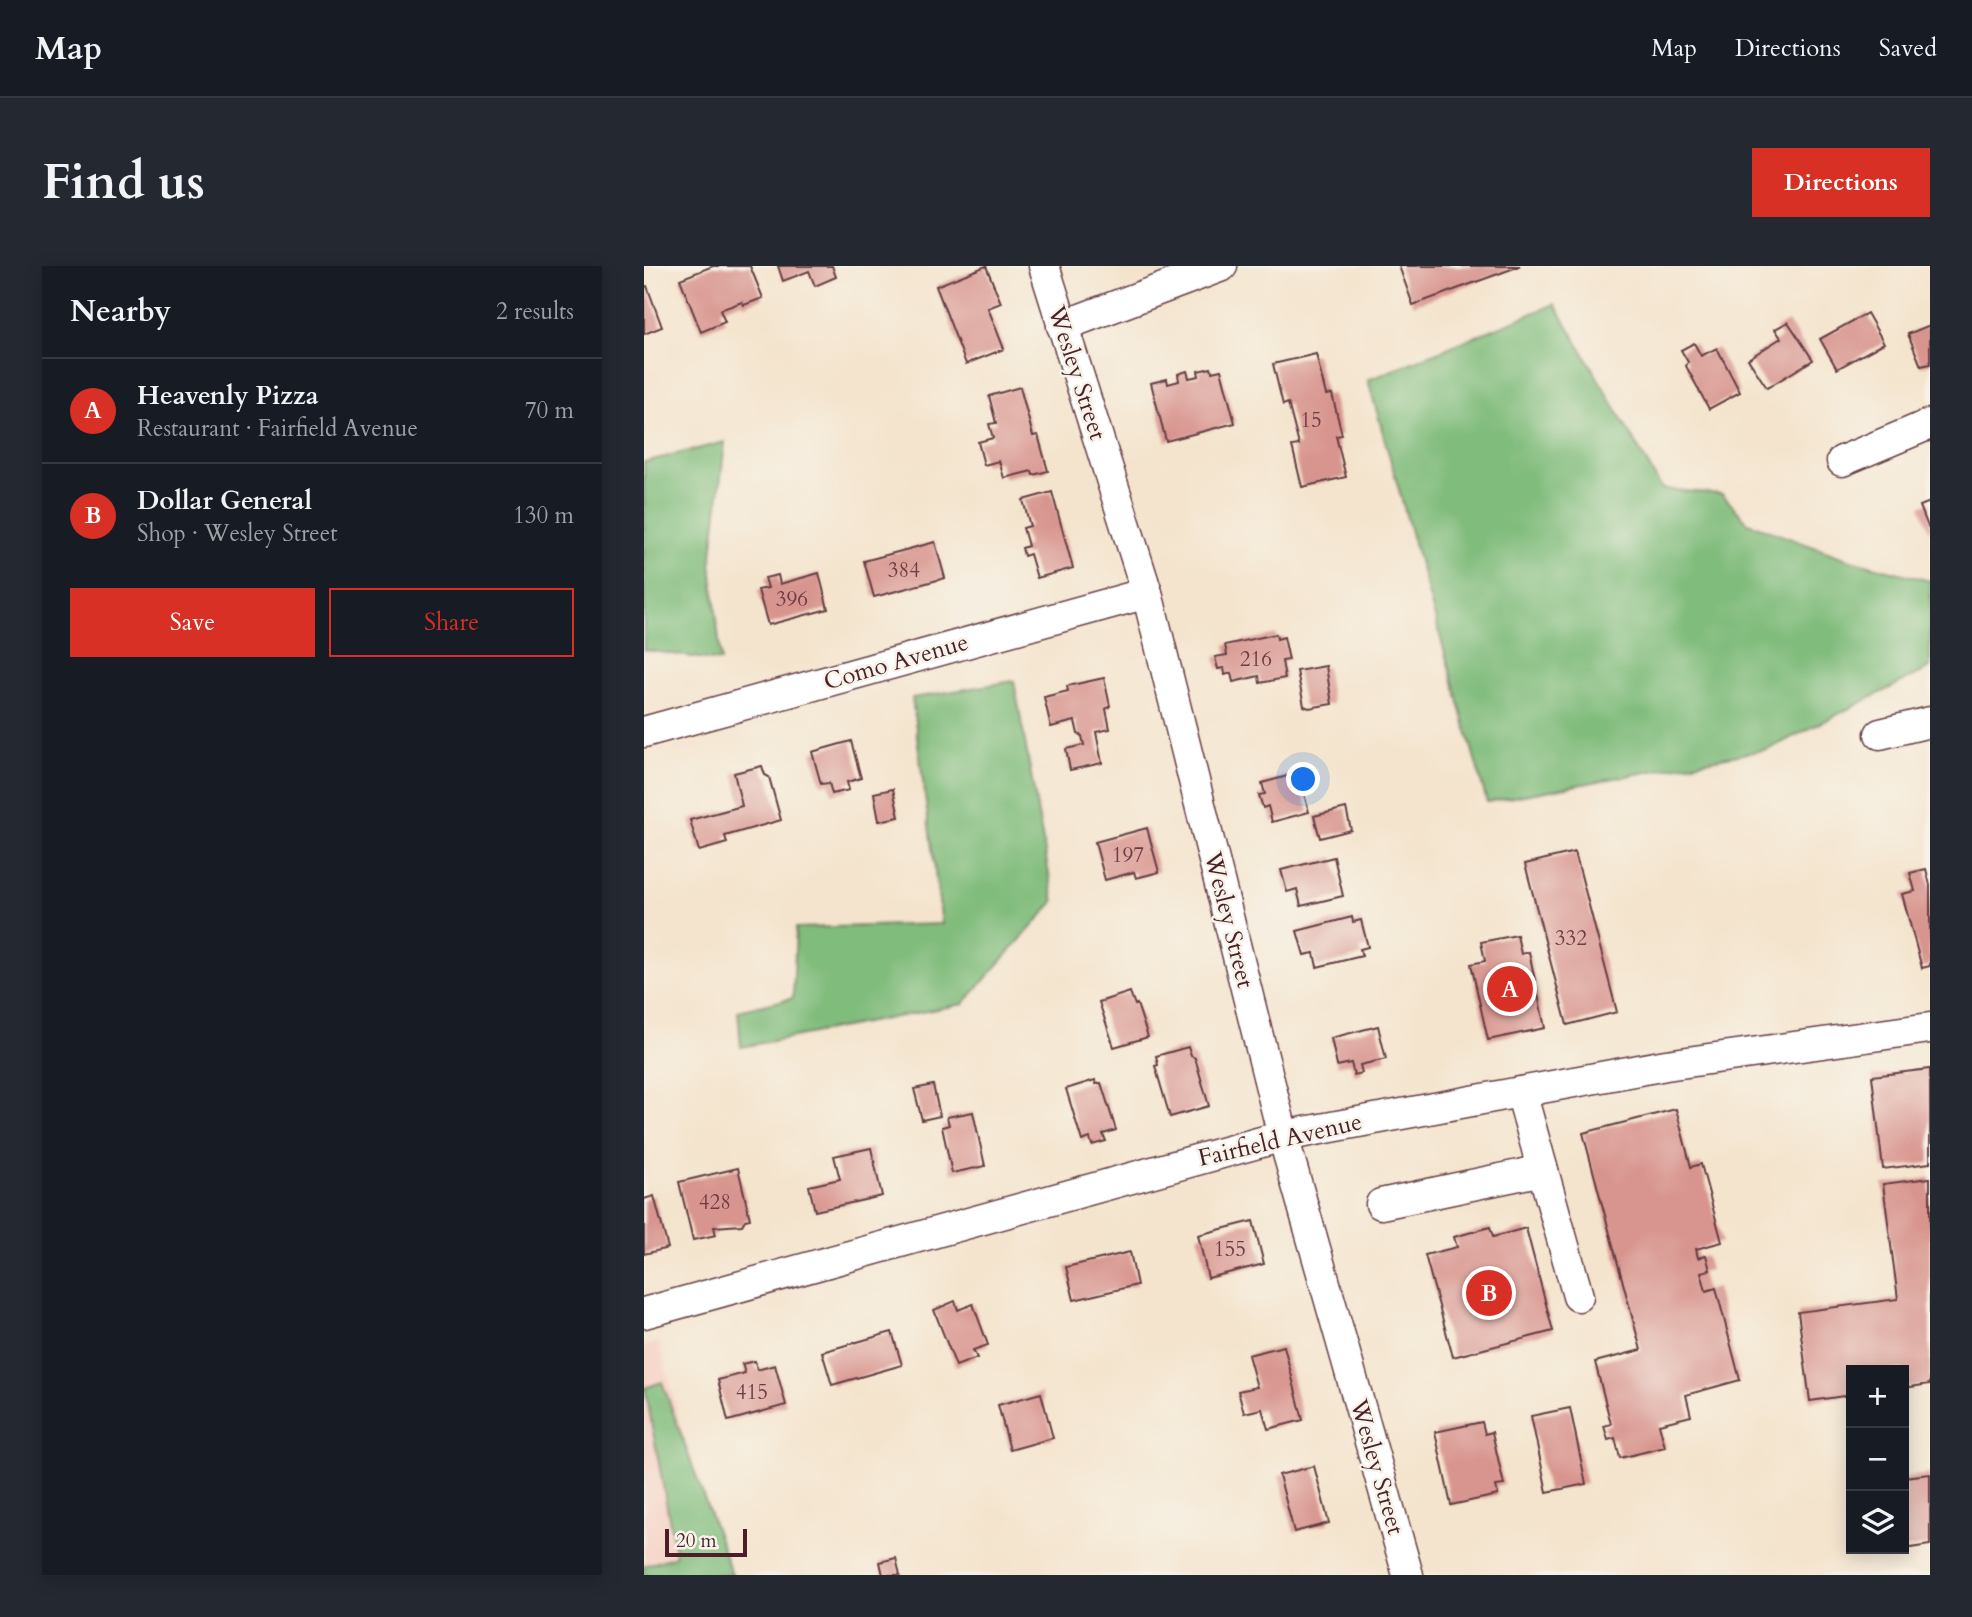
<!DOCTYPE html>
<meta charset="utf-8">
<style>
body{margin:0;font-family:Cardo,serif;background:#242831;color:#f1f3f6}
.controls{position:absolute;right:21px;bottom:21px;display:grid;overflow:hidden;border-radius:0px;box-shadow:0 4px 18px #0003}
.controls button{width:63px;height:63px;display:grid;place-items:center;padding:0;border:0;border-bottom:2px solid #363941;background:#171b24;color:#f1f3f6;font:35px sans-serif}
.scale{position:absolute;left:21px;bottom:18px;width:82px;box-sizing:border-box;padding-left:7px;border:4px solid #4a1f2b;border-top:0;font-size:19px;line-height:24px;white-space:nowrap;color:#4a1f2b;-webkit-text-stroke:5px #f7f3e8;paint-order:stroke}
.you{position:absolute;left:660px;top:514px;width:24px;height:24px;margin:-18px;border:5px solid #fff;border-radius:50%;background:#1a73e8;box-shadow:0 0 0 10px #1a73e833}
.badge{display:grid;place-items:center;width:46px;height:46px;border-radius:50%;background:#d93025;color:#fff;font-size:23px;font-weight:700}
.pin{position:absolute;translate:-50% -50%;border:4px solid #fff;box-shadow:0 2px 7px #0006}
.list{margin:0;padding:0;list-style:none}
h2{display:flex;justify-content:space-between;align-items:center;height:91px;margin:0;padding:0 28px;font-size:30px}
h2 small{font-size:23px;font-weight:400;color:#9ea1a6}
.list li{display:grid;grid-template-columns:46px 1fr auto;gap:21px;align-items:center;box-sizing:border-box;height:105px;padding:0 28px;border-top:2px solid #363941}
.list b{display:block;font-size:26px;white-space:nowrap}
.list p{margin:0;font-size:23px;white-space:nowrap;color:#9ea1a6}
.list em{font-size:23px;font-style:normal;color:#9ea1a6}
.actions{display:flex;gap:14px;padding:21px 28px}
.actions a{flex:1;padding:16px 0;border:2px solid #d93025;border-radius:0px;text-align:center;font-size:24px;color:#d93025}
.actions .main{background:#d93025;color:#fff}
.icon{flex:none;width:38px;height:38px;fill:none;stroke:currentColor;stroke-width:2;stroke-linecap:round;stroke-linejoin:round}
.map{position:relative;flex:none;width:1286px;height:1309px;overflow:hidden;border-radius:0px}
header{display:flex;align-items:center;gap:42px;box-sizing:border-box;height:98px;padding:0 35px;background:#171b24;border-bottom:2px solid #363941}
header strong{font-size:33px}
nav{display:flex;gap:38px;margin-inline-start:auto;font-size:24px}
.intro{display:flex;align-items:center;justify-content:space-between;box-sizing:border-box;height:168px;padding:0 42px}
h1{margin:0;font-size:49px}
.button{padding:18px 32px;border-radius:0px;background:#d93025;color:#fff;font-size:24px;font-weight:700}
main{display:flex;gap:42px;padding:0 42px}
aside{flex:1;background:#171b24;border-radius:0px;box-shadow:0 4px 18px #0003}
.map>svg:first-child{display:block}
.built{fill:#f6d2c5}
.forest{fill:#80bc7b;stroke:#656e53;stroke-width:2}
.building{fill:#d8958f}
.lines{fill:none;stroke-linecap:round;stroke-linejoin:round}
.minor-casing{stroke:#643d43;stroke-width:33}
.minor{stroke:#fff;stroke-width:30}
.labels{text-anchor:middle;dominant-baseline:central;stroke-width:5;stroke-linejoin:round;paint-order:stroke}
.number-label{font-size:21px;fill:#6e3c44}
.street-label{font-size:24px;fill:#4a1f2b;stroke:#f7f3e8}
</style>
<header>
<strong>Map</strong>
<nav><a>Map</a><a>Directions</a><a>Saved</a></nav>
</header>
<div class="intro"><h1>Find us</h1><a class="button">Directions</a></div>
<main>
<aside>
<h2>Nearby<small>2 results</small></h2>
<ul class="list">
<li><span class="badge">A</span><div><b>Heavenly Pizza</b><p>Restaurant · Fairfield Avenue</p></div><em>70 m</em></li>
<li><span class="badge">B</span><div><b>Dollar General</b><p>Shop · Wesley Street</p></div><em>130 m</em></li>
</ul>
<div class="actions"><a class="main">Save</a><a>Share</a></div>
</aside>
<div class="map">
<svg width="1286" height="1309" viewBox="0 0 1286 1309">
<rect width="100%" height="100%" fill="#f7f3e8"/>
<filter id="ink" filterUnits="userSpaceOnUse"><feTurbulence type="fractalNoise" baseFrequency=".0143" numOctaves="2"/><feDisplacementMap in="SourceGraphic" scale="14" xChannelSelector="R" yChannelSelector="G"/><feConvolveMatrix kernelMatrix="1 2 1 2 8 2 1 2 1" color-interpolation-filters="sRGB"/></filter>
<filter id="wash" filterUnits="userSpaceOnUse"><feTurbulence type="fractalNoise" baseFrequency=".00686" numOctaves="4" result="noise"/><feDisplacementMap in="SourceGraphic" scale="28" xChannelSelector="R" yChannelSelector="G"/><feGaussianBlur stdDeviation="1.57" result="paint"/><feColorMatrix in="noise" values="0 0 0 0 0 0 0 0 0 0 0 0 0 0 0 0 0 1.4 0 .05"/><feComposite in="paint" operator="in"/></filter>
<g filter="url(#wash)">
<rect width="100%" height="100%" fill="#f4e4cd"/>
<path class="built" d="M15 1076 76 1309H0V1080Z"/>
<g class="forest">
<path d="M911 38 1018 223 1078 228 1104 257 1203 293 1286 315V402L1125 483 843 536 724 114Z"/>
<path d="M81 176 67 298 77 395 0 384V196Z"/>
<path d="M370 415 410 636 319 738 97 781 94 745 149 732 152 662 298 658 268 432Z"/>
<path d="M18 1116 88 1309H0V1300L32 1290 1 1122Z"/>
</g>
<g id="blocks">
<g class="building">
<path d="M69 0H106L119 32 100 39 98 36 76 44 81 56 57 66 36 13Z"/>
<path d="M134 0H188L192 11 171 20 165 5 139 15Z"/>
<path d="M342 0 357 37 344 42 360 83 322 98 292 20Z"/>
<path d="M755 0H876L769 39Z"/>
<path d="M3 20 18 61 0 68V21Z"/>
<path d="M1223 47 1240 77 1193 103 1176 73Z"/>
<path d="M1144 56 1169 94 1123 122 1104 93 1137 72 1131 63Z"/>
<path d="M1286 59V98L1277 100 1264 68Z"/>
<path d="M1050 77 1057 90 1073 82 1096 126 1065 143 1042 100 1044 96 1037 84Z"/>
<path d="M672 88 682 129 688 128 698 169 692 170 702 211 658 221 648 180 655 179 644 137 639 139 629 98Z"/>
<path d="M567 102 568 106 577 104 591 157 522 175 507 117 523 113 524 118 535 115 534 108 543 105 545 112 555 110 554 105Z"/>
<path d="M376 121 389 170 394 169 404 205 389 209 388 205 360 212 355 195 340 199 334 176 349 172 345 158 352 157 345 130Z"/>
<path d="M408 226 429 302 393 312 386 288 380 290 378 282 384 280 379 262 386 260 379 234Z"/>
<path d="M1286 236V266L1276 240Z"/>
<path d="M291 276 301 312 230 331 220 295Z"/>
<path d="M175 307 184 343 124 359 114 324 124 322 121 312 134 309 136 318Z"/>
<path d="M632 368 633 373 640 371 645 394 638 395 641 412 616 417 615 410 589 416 587 407 581 409 580 402 574 403 571 391 583 389 581 379Z"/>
<path d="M682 400 688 438 665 442 660 440 653 405Z"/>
<path d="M460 412 466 440 462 443 466 463 452 466 458 497 426 504 422 483 440 479 438 470 434 468 431 455 407 461 400 431 424 425 423 420Z"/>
<path d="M207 475 217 512 203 516 205 524 188 528 185 517 177 518 168 486Z"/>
<path d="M118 500 121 509 125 511 137 554 81 570 83 577 55 585 46 554 98 540 90 507Z"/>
<path d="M654 507 665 546 628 556 624 540 619 542 615 529 621 528 618 517Z"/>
<path d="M249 523 255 551 235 555 230 527Z"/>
<path d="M702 542 707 564 676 572 670 550Z"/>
<path d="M503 562 515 606 492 612 490 606 461 614 451 576Z"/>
<path d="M931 586 973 746 923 759 881 598Z"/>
<path d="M690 591 699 630 657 640 653 623 643 626 637 604Z"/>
<path d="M1282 603 1286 619V700L1278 702 1258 628 1271 625 1266 607Z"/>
<path d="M708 651 709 656 717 654 724 681 716 683 718 690 673 701 670 687 660 689 653 665Z"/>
<path d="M873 669 877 688 885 686 901 762 844 774 827 698 841 695 837 676Z"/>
<path d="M486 726 491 739 493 738 504 771 470 781 455 736Z"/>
<path d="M734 760 742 793 716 799 718 807 710 809 707 797 693 800 687 772Z"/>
<path d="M544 781 547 790 551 792 565 840 526 851 511 800 514 799 512 790Z"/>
<path d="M1286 803V897L1239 903 1228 810Z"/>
<path d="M451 814 452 818 457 817 472 864 459 868 462 875 448 879 446 872 438 875 422 823Z"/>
<path d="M289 819 296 850 278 854 270 823Z"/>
<path d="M1032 843 1047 901 1057 898 1078 976 1052 983 1054 992 1062 989 1066 1004 1057 1006 1062 1025 1072 1022 1096 1114 1042 1129 1047 1150 1015 1158 1021 1181 976 1192 971 1172 964 1174 960 1160 967 1158 951 1096 997 1084 939 867Z"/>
<path d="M329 846 341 900 308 907 298 861 305 859 303 851Z"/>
<path d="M227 882 238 930 171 945 165 920 196 913 190 890Z"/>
<path d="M94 902 106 953 101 954 98 959 70 961 72 969 49 974 35 916Z"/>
<path d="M1286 912V1118L1260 1122V1104H1207V1129L1166 1135 1154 1046 1254 1033 1239 918Z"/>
<path d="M10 930 24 982 0 988V933Z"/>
<path d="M609 955 620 998 564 1012 554 969Z"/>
<path d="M846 961 849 971 882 962 909 1065 809 1091 781 989 813 981 810 971Z"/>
<path d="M486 986 493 1019 430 1034 422 1001Z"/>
<path d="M311 1035 314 1044 329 1038 344 1079 329 1084 333 1092 312 1100 290 1044Z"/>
<path d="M248 1066 258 1099 188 1119 178 1086Z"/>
<path d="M640 1080 659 1154 624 1163 618 1143 600 1147 594 1125 613 1121 604 1089Z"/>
<path d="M111 1095 113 1104 131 1099 142 1139 84 1155 74 1114 101 1107 98 1098Z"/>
<path d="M397 1127 409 1172 366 1184 354 1139Z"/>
<path d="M926 1142 942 1218 903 1226 887 1150Z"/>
<path d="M838 1156 841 1168 848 1166 860 1219 852 1220 854 1229 807 1239 791 1166Z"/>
<path d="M670 1200 685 1257 650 1266 635 1209Z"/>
<path d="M1286 1208V1279L1260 1283V1211Z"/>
<path d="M252 1292 256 1309H239L236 1296Z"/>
</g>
</g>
</g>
<g filter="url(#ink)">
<use href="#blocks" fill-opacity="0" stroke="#643d43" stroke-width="2"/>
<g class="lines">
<defs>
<g id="minor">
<path d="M400 0 503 327 639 870 764 1309"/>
<path d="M418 60 578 0"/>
<path d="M1198 195 1286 158"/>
<path d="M0 466 503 327"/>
<path d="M1236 468 1286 456"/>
<path d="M877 826 934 1030"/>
<path d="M737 938 899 904"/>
<path d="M0 1047 639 870 1022 799 1286 762"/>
</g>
</defs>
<use href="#minor" class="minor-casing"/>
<use href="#minor" class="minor"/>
</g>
</g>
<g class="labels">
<g class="number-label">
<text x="667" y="154">15</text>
<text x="260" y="304">384</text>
<text x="148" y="333">396</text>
<text x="612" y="393">216</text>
<text x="484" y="589">197</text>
<text x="927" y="672">332</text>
<text x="71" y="936">428</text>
<text x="586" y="983">155</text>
<text x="108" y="1126">415</text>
</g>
<g class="street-label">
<text transform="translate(433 107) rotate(72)">Wesley Street</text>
<text transform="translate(252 396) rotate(-16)">Como Avenue</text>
<text transform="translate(585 654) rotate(76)">Wesley Street</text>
<text transform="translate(636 874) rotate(-13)">Fairfield Avenue</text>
<text transform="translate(733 1201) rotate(74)">Wesley Street</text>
</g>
</g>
</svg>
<div class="controls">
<button>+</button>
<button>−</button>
<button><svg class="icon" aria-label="layers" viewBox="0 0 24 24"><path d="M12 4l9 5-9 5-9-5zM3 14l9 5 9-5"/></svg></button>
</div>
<div class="scale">20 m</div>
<div class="you"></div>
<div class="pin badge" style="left:866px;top:723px">A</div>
<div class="pin badge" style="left:845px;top:1027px">B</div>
</div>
</main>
